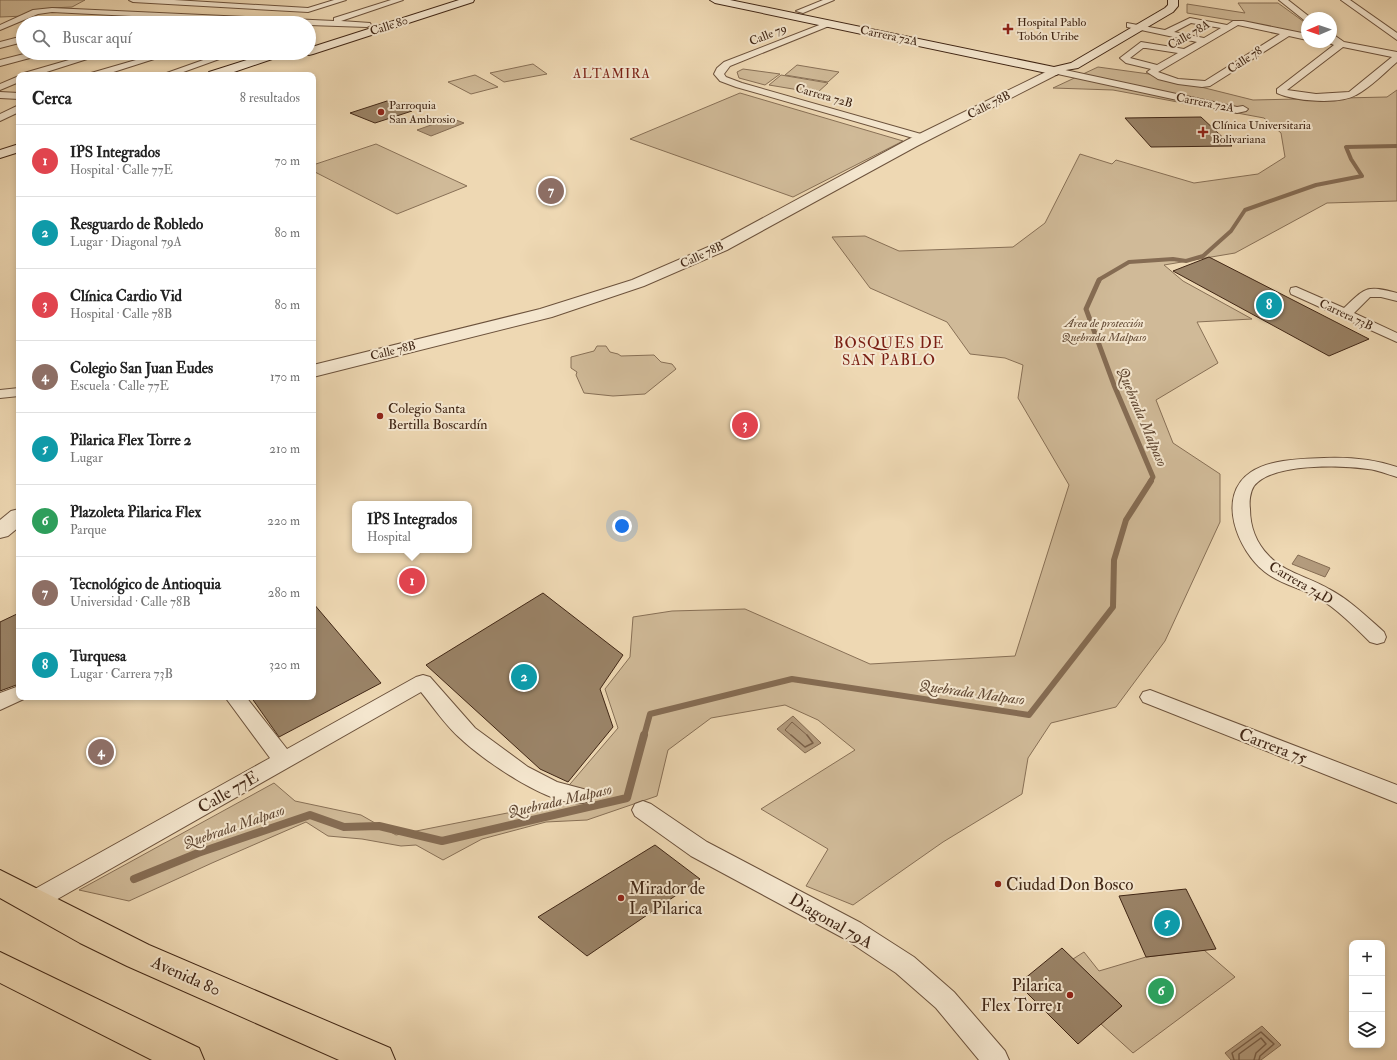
<!DOCTYPE html>
<html lang="es">
<meta charset="utf-8">
<style>
body{margin:0;font-family:"IM FELL Double Pica",serif;background:#f6f6f6;color:#222}
.controls{position:absolute;right:12px;bottom:12px;display:grid;overflow:hidden;border-radius:8px;box-shadow:0 2px 6px #0003}
.controls button{width:36px;height:36px;display:grid;place-items:center;padding:0;border:0;border-bottom:1px solid #e0e0e0;background:#fff;color:#222;font:20px sans-serif}
.compass{position:absolute;left:1301px;top:12px;width:36px;height:36px;border-radius:50%;background:#fff;box-shadow:0 2px 6px #0003;rotate:268deg}
.you{position:absolute;left:622px;top:526px;width:14px;height:14px;margin:-10px;border:3px solid #fff;border-radius:50%;background:#1a73e8;box-shadow:0 0 0 6px #1a73e833}
.badge{display:grid;place-items:center;width:26px;height:26px;border-radius:50%;background:#111827;color:#fff;font-size:13px;font-weight:700}
.pin{position:absolute;translate:-50% -50%;border:2px solid #fff;box-shadow:0 1px 4px #0006}
.popup{position:absolute;left:352px;top:501px;width:120px;height:52px;box-sizing:border-box;display:grid;place-content:center;border-radius:8px;background:#fff;filter:drop-shadow(0 1px 3px #0005);font-size:13px;white-space:nowrap;color:#767676}
.popup b{font-size:15px;color:#222}
.popup::after{content:'';position:absolute;left:50%;top:100%;margin-left:-8px;border:8px solid transparent;border-top-color:#fff}
.list{margin:0;padding:0;list-style:none}
h2{display:flex;justify-content:space-between;align-items:center;height:52px;margin:0;padding:0 16px;font-size:17px}
h2 small{font-size:13px;font-weight:400;color:#767676}
.list li{display:grid;grid-template-columns:26px 1fr auto;gap:12px;align-items:center;box-sizing:border-box;height:72px;padding:0 16px;border-top:1px solid #e0e0e0}
.list b{display:block;font-size:15px;white-space:nowrap}
.list p{margin:0;font-size:13px;white-space:nowrap;color:#767676}
.list em{font-size:13px;font-style:normal;color:#767676}
.icon{flex:none;width:22px;height:22px;fill:none;stroke:currentColor;stroke-width:2;stroke-linecap:round;stroke-linejoin:round}
.map{position:relative;flex:none;width:1397px;height:1060px;overflow:hidden}
.search{position:absolute;background:#fff;box-shadow:0 2px 6px #0003;left:16px;top:16px;width:300px;height:44px;display:flex;align-items:center;gap:10px;box-sizing:border-box;padding:0 14px;border-radius:22px;color:#767676;font-size:15px}
.panel{position:absolute;background:#fff;box-shadow:0 2px 6px #0003;left:16px;top:72px;width:300px;height:628px;border-radius:8px}
.map>svg:first-child{display:block}
.green{fill:#d0ba98;stroke:#887056}
.water{fill:#b39b7d;stroke:#856c53}
.lines{fill:none;stroke-linecap:round;stroke-linejoin:round}
.shore-far1{stroke:#7a6049;stroke-width:1}
.shore{stroke:#7a6049;stroke-width:1.5}
.stream-far3{stroke:#856c53;stroke-width:4}
.stream-far2{stroke:#856c53;stroke-width:5}
.stream-far1{stroke:#856c53;stroke-width:6}
.stream{stroke:#856c53;stroke-width:8}
.building{fill:#9a8367;stroke:#402615}
.minor-casing{stroke:#6c523c;stroke-width:2}
.tertiary-casing{stroke:#6c523c;stroke-width:2}
.secondary-casing{stroke:#402615;stroke-width:2}
.primary-casing{stroke:#402615;stroke-width:2}
.minor{fill:#f4e6ce;fill-rule:evenodd}
.tertiary{fill:#f4e6ce;fill-rule:evenodd}
.secondary{fill:#f4e6ce;fill-rule:evenodd}
.primary{fill:#eed8b3;fill-rule:evenodd}
.poi-dot{fill:#8f2418;stroke:#f4e6ce;stroke-width:1.5}
.labels{text-anchor:middle;dominant-baseline:central;stroke-width:4;stroke-linejoin:round;paint-order:stroke}
.far-poi-label{font-size:12px;fill:#402615;stroke:#f4e6ce;text-anchor:start}
.far-street-label{font-size:12px;fill:#402615;stroke:#f4e6ce}
.far-park-label{font-size:12px;font-style:italic;fill:#644b36;stroke:#f4e6ce}
.far-neighbourhood-label{font-size:13px;letter-spacing:1px;fill:#7a1f14;stroke:#f4e6ce}
.poi-label{font-size:14px;fill:#402615;stroke:#f4e6ce;text-anchor:start}
.street-label{font-size:14px;fill:#402615;stroke:#f4e6ce}
.neighbourhood-label{font-size:15px;letter-spacing:1px;fill:#7a1f14;stroke:#f4e6ce}
.water-label{font-size:15px;font-style:italic;fill:#624934;stroke:#f4e6ce}
.near-street-label{font-size:17px;fill:#402615;stroke:#f4e6ce}
.near-poi-label{font-size:17px;fill:#402615;stroke:#f4e6ce;text-anchor:start}
</style>
<div class="map">
<svg width="1397" height="1060" viewBox="0 0 1397 1060">
<rect width="100%" height="100%" fill="#eed8b3"/>
<filter id="stains"><feTurbulence type="fractalNoise" baseFrequency=".005" numOctaves="4"/><feColorMatrix values="0 0 0 0 .2 0 0 0 0 .09 0 0 0 0 .02 0 0 0 .5 -.17"/></filter>
<radialGradient id="worn" r=".72"><stop offset=".6" stop-color="#630" stop-opacity="0"/><stop offset="1" stop-color="#630" stop-opacity=".3"/></radialGradient>
<g class="green">
<path d="M0 0H85L72 7 51 8 25 16 0 17Z"/>
<path d="M1238 3H1278L1307 24V36L1242 22 1187 13V4L1245 13Z"/>
<path d="M533 64 547 74 504 82 490 73Z"/>
<path d="M797 65 839 72 828 82 785 75Z"/>
<path d="M1098 67 1149 74 1253 100 1387 97 1397 90V201L1327 203 1235 253 1164 265 1183 281 1252 319 1197 322 1218 363 1156 400 1173 443 1220 474V522L1165 641 1116 707 1051 723 1028 758 1022 794 943 842 853 905 806 886 828 849 761 809 855 750 818 720 785 705 711 718 668 750 657 796 587 820 546 822 482 839 443 860 416 845 401 846 362 839 328 836 306 822 212 863 129 901 79 890 274 783 295 801 361 815 396 835 553 804 618 728 605 689 630 657 633 617 672 611 745 609 870 664 1015 656 1069 485 1018 398 1023 365 1005 358 970 354 947 322 870 288 832 237 865 236 899 251 1013 247 1045 223 1080 154 1112 164 1116 160 1194 183 1258 174 1285 157 1281 133 1264 118 1113 90 1053 88Z"/>
<path d="M743 69 780 74 765 85 739 78 737 72Z"/>
<path d="M475 75 498 87 471 94 448 82Z"/>
<path d="M781 75 828 83 817 93 769 85Z"/>
<path d="M740 93 903 141 793 197 630 139Z"/>
<path d="M376 144 467 186 397 214 313 171V165Z"/>
<path d="M597 346H606L610 352 618 354 621 356 654 355 661 362 672 364 676 369 645 394 613 396 584 393 576 375 577 372 571 368V357L594 351Z"/>
<path d="M1204 950 1235 977 1133 1053 1101 1024 1122 1006 1073 959 1084 952 1099 971 1146 957Z"/>
</g>
<g class="water">
<path d="M451 118 464 123 431 136 417 130Z"/>
<path d="M1298 555 1330 568 1325 577 1292 564Z"/>
<path d="M793 716 821 743 805 753 777 729Z"/>
<path d="M1262 1026 1281 1045 1261 1060H1231L1225 1053Z"/>
</g>
<g class="lines">
<path class="shore-far1" d="M792 736 785 730 792 722 808 736"/>
<g class="shore">
<path d="M791 735 805 747 813 743 807 735"/>
<path d="M1234 1060 1232 1053 1261 1032 1274 1044 1260 1056 1259 1060"/>
<path d="M1239 1060V1054L1261 1038 1266 1044 1256 1053 1254 1060"/>
</g>
<path class="stream-far3" d="M1099 281 1100 279 1129 262 1173 259 1186 261 1203 256 1231 231 1245 210 1316 185 1362 176 1351 159 1346 147 1397 146"/>
<path class="stream-far2" d="M1099 280 1086 309 1114 385 1153 477 1150 482"/>
<path class="stream-far1" d="M644 736 650 714 792 679 1029 715 1113 607 1114 560 1126 520 1151 481"/>
<path class="stream" d="M134 879 198 853 310 815 344 827 379 826 442 841 627 798 644 735"/>
</g>
<g class="building">
<path d="M387 101 412 111 375 123 350 113Z"/>
<path d="M1201 117 1232 146 1151 147 1125 118Z"/>
<path d="M1209 257 1369 339 1329 356 1173 271Z"/>
<path d="M543 593 623 655 600 689 613 727 568 782 540 769 426 665Z"/>
<path d="M313 603 381 683 279 737 251 697H313Z"/>
<path d="M19 613V684L0 691V622Z"/>
<path d="M655 845 700 879 587 956 538 917Z"/>
<path d="M1186 889 1216 949 1146 957 1119 896Z"/>
<path d="M1062 948 1122 1006 1078 1044 1018 984Z"/>
</g>
<g class="lines">
<defs>
<g id="minor">
<path d="M129 0H174L308 8 334 0H346L308 12 133 2Z"/>
<path d="M391 0H403L341 21 370 23 371 25 367 27 309 25V23H273L52 12 38 14 0 30V25L33 10 52 8 334 21V18Z"/>
<path d="M823 0H834L803 13 796 11Z"/>
<path d="M1279 0H1288L1311 18 1304 20Z"/>
<path d="M1341 0H1350L1397 33V40Z"/>
<path d="M1190 18 1227 25 1233 21H1243L1307 34V40L1289 36 1210 86 1202 87 1178 84 1158 79 1147 72 1151 69 1126 63 1120 58 1141 42 1184 49 1197 42 1127 27V23L1165 30ZM1191 23 1221 28 1204 38 1174 32ZM1238 25 1280 34 1205 81 1178 79 1158 72ZM1143 48H1146L1178 53 1157 65 1130 58Z"/>
<path d="M827 22H830L834 24 730 66 724 74 726 77 742 83 928 136 929 138 928 140H920L736 87 720 81 714 74 717 68 724 62Z"/>
<path d="M1331 33 1344 42 1397 52V62C1384 73 1371 87 1356 95 1339 105 1294 101 1277 93V89L1334 45 1327 42H1331ZM1343 47 1392 57 1349 92 1316 94 1287 90Z"/>
<path d="M23 36V42L0 48V42Z"/>
<path d="M28 53H42L41 55 0 66V60Z"/>
<path d="M93 53H106L37 75H22L24 73Z"/>
<path d="M160 53H173L104 75H89L91 73Z"/>
<path d="M223 53H236L175 75H161Z"/>
<path d="M251 53H269L275 56 271 59 252 55Z"/>
<path d="M1056 68 1237 107 1243 106 1248 109 1246 111 1237 113 1053 73V69Z"/>
<path d="M19 76V82L0 90V84Z"/>
<path d="M0 92 19 93V99L0 98Z"/>
<path d="M19 105V112L0 121V114Z"/>
<path d="M1296 287 1344 308C1366 287 1366 285 1397 293V301L1381 297H1370L1354 313 1397 333V342L1291 294 1290 291 1291 288Z"/>
<path d="M19 388V396L0 398V390Z"/>
<path d="M1324 458C1349 457 1373 459 1397 467V477C1387 474 1378 470 1368 469 1341 465 1272 463 1254 486 1250 492 1249 502 1250 509 1250 526 1256 543 1269 556 1285 573 1309 577 1329 589 1350 600 1367 617 1384 632L1386 637 1384 642 1377 644 1370 642C1354 626 1337 609 1317 597 1300 588 1280 584 1265 572 1238 551 1215 496 1251 472 1271 459 1301 459 1324 458Z"/>
<path d="M423 675 430 677 475 728 528 767 557 782 587 790 590 796 587 802C557 812 483 760 461 739 446 726 434 708 421 692L40 909 32 912 24 909 20 902 24 895 270 758 225 697H246L287 749 416 677Z"/>
<path d="M19 686V697H27L26 698 0 710V693Z"/>
<path d="M1150 690 1397 785V803L1143 702 1140 697 1143 692Z"/>
<path d="M643 801 651 804 707 842 861 923 914 957 954 992 1005 1051 1009 1060H979L936 1008 896 973 845 939 691 856 635 816 632 810 635 804Z"/>
</g>
<g id="tertiary">
<path d="M1056 67 1060 69 1062 71 1060 73 917 146 727 250 644 286 552 317 313 377V365L540 309 632 280 715 244 907 140Z"/>
<path d="M19 509V527L8 536 0 538V520L11 511Z"/>
</g>
<g id="secondary">
<path d="M459 0H474L473 2 313 54 309 55 304 53H309V48Z"/>
<path d="M710 0H730L1054 67 1071 63 1165 8 1168 5V0H1178V6L1173 12 1078 68 1066 70 1056 75 715 3Z"/>
<path d="M269 53H286L284 55 225 75H207L209 72Z"/>
<path d="M19 144V152L0 158V150Z"/>
</g>
<g id="primary">
<path d="M0 870 149 945 390 1048 395 1060H339L127 966 80 943 0 898Z"/>
<path d="M0 952 199 1048 204 1060H152L0 983Z"/>
</g>
</defs>
<use href="#minor" class="minor-casing"/>
<use href="#tertiary" class="tertiary-casing"/>
<use href="#secondary" class="secondary-casing"/>
<use href="#primary" class="primary-casing"/>
<use href="#minor" class="minor"/>
<use href="#tertiary" class="tertiary"/>
<use href="#secondary" class="secondary"/>
<use href="#primary" class="primary"/>
</g>
<g class="poi-dot">
<path d="M1006 23h4v4h4v4h-4v4h-4v-4h-4v-4h4z"/>
<circle cx="381" cy="112" r="4"/>
<path d="M1201 126h4v4h4v4h-4v4h-4v-4h-4v-4h4z"/>
<circle cx="380" cy="416" r="4"/>
<circle cx="998" cy="884" r="4"/>
<circle cx="621" cy="898" r="4"/>
<circle cx="1070" cy="995" r="4"/>
</g>
<g class="labels">
<g class="far-poi-label">
<text x="1017" y="22">Hospital Pablo<tspan x="1017" dy="14">Tobón Uribe</tspan></text>
<text x="389" y="105">Parroquia<tspan x="389" dy="14">San Ambrosio</tspan></text>
<text x="1212" y="125">Clínica Universitaria<tspan x="1212" dy="14">Bolivariana</tspan></text>
</g>
<g class="far-street-label">
<text transform="translate(389 26) rotate(-18)">Calle 80</text>
<text transform="translate(768 35) rotate(-22)">Calle 79</text>
<text transform="translate(1189 35) rotate(-30)">Calle 78A</text>
<text transform="translate(889 36) rotate(12)">Carrera 72A</text>
<text transform="translate(1245 60) rotate(-33)">Calle 78</text>
<text transform="translate(824 96) rotate(16)">Carrera 72B</text>
<text transform="translate(1205 103) rotate(11)">Carrera 72A</text>
<text transform="translate(989 105) rotate(-27)">Calle 78B</text>
<text transform="translate(702 255) rotate(-25)">Calle 78B</text>
<text transform="translate(1346 315) rotate(25)">Carrera 73B</text>
<text transform="translate(393 351) rotate(-14)">Calle 78B</text>
</g>
<g class="far-park-label">
<text x="1104" y="323">Área de protección<tspan x="1104" dy="14">Quebrada Malpaso</tspan></text>
</g>
<g class="far-neighbourhood-label">
<text x="612" y="74">ALTAMIRA</text>
</g>
<g class="poi-label">
<text x="388" y="408">Colegio Santa<tspan x="388" dy="16">Bertilla Boscardín</tspan></text>
</g>
<g class="street-label">
<text transform="translate(1301 583) rotate(30)">Carrera 74D</text>
</g>
<g class="neighbourhood-label">
<text x="889" y="343">BOSQUES DE<tspan x="889" dy="17">SAN PABLO</tspan></text>
</g>
<g class="water-label">
<text transform="translate(1142 417) rotate(67)">Quebrada Malpaso</text>
<text transform="translate(972 693) rotate(8)">Quebrada Malpaso</text>
<text transform="translate(560 801) rotate(-13)">Quebrada Malpaso</text>
<text transform="translate(234 827) rotate(-19)">Quebrada Malpaso</text>
</g>
<g class="near-street-label">
<text transform="translate(1273 746) rotate(21)">Carrera 75</text>
<text transform="translate(228 792) rotate(-30)">Calle 77E</text>
<text transform="translate(831 921) rotate(30)">Diagonal 79A</text>
<text transform="translate(186 976) rotate(24)">Avenida 80</text>
</g>
<g class="near-poi-label">
<text x="1006" y="884">Ciudad Don Bosco</text>
<text x="629" y="888">Mirador de<tspan x="629" dy="20">La Pilarica</tspan></text>
<text x="1062" y="985" text-anchor="end">Pilarica<tspan x="1062" dy="20">Flex Torre 1</tspan></text>
</g>
</g>
<rect width="100%" height="100%" filter="url(#stains)"/>
<rect width="100%" height="100%" fill="url(#worn)"/>
</svg>
<div class="controls">
<button>+</button>
<button>−</button>
<button><svg class="icon" aria-label="layers" viewBox="0 0 24 24"><path d="M12 4l9 5-9 5-9-5zM3 14l9 5 9-5"/></svg></button>
</div>
<svg class="compass" viewBox="-18 -18 36 36"><path d="M0-13l5 13h-10z" fill="#e53935"/><path d="M0 13l5-13h-10z" fill="#767676"/></svg>
<div class="you"></div>
<div class="pin badge" style="left:412px;top:581px;background:#e0444e">1</div>
<div class="popup"><b>IPS Integrados</b>Hospital</div>
<div class="pin badge" style="left:524px;top:677px;background:#0f9aa8">2</div>
<div class="pin badge" style="left:745px;top:425px;background:#e0444e">3</div>
<div class="pin badge" style="left:101px;top:752px;background:#8d6e63">4</div>
<div class="pin badge" style="left:1167px;top:923px;background:#0f9aa8">5</div>
<div class="pin badge" style="left:1161px;top:991px;background:#2e9e5b">6</div>
<div class="pin badge" style="left:551px;top:191px;background:#8d6e63">7</div>
<div class="pin badge" style="left:1269px;top:305px;background:#0f9aa8">8</div>
<div class="search"><svg class="icon" aria-label="search" viewBox="0 0 24 24"><circle cx="10" cy="10" r="6"/><path d="M15 15l6 6"/></svg>Buscar aquí</div>
<section class="panel">
<h2>Cerca<small>8 resultados</small></h2>
<ul class="list">
<li><span class="badge" style="background:#e0444e">1</span><div><b>IPS Integrados</b><p>Hospital · Calle 77E</p></div><em>70 m</em></li>
<li><span class="badge" style="background:#0f9aa8">2</span><div><b>Resguardo de Robledo</b><p>Lugar · Diagonal 79A</p></div><em>80 m</em></li>
<li><span class="badge" style="background:#e0444e">3</span><div><b>Clínica Cardio Vid</b><p>Hospital · Calle 78B</p></div><em>80 m</em></li>
<li><span class="badge" style="background:#8d6e63">4</span><div><b>Colegio San Juan Eudes</b><p>Escuela · Calle 77E</p></div><em>170 m</em></li>
<li><span class="badge" style="background:#0f9aa8">5</span><div><b>Pilarica Flex Torre 2</b><p>Lugar</p></div><em>210 m</em></li>
<li><span class="badge" style="background:#2e9e5b">6</span><div><b>Plazoleta Pilarica Flex</b><p>Parque</p></div><em>220 m</em></li>
<li><span class="badge" style="background:#8d6e63">7</span><div><b>Tecnológico de Antioquia</b><p>Universidad · Calle 78B</p></div><em>280 m</em></li>
<li><span class="badge" style="background:#0f9aa8">8</span><div><b>Turquesa</b><p>Lugar · Carrera 73B</p></div><em>320 m</em></li>
</ul>
</section>
</div>
